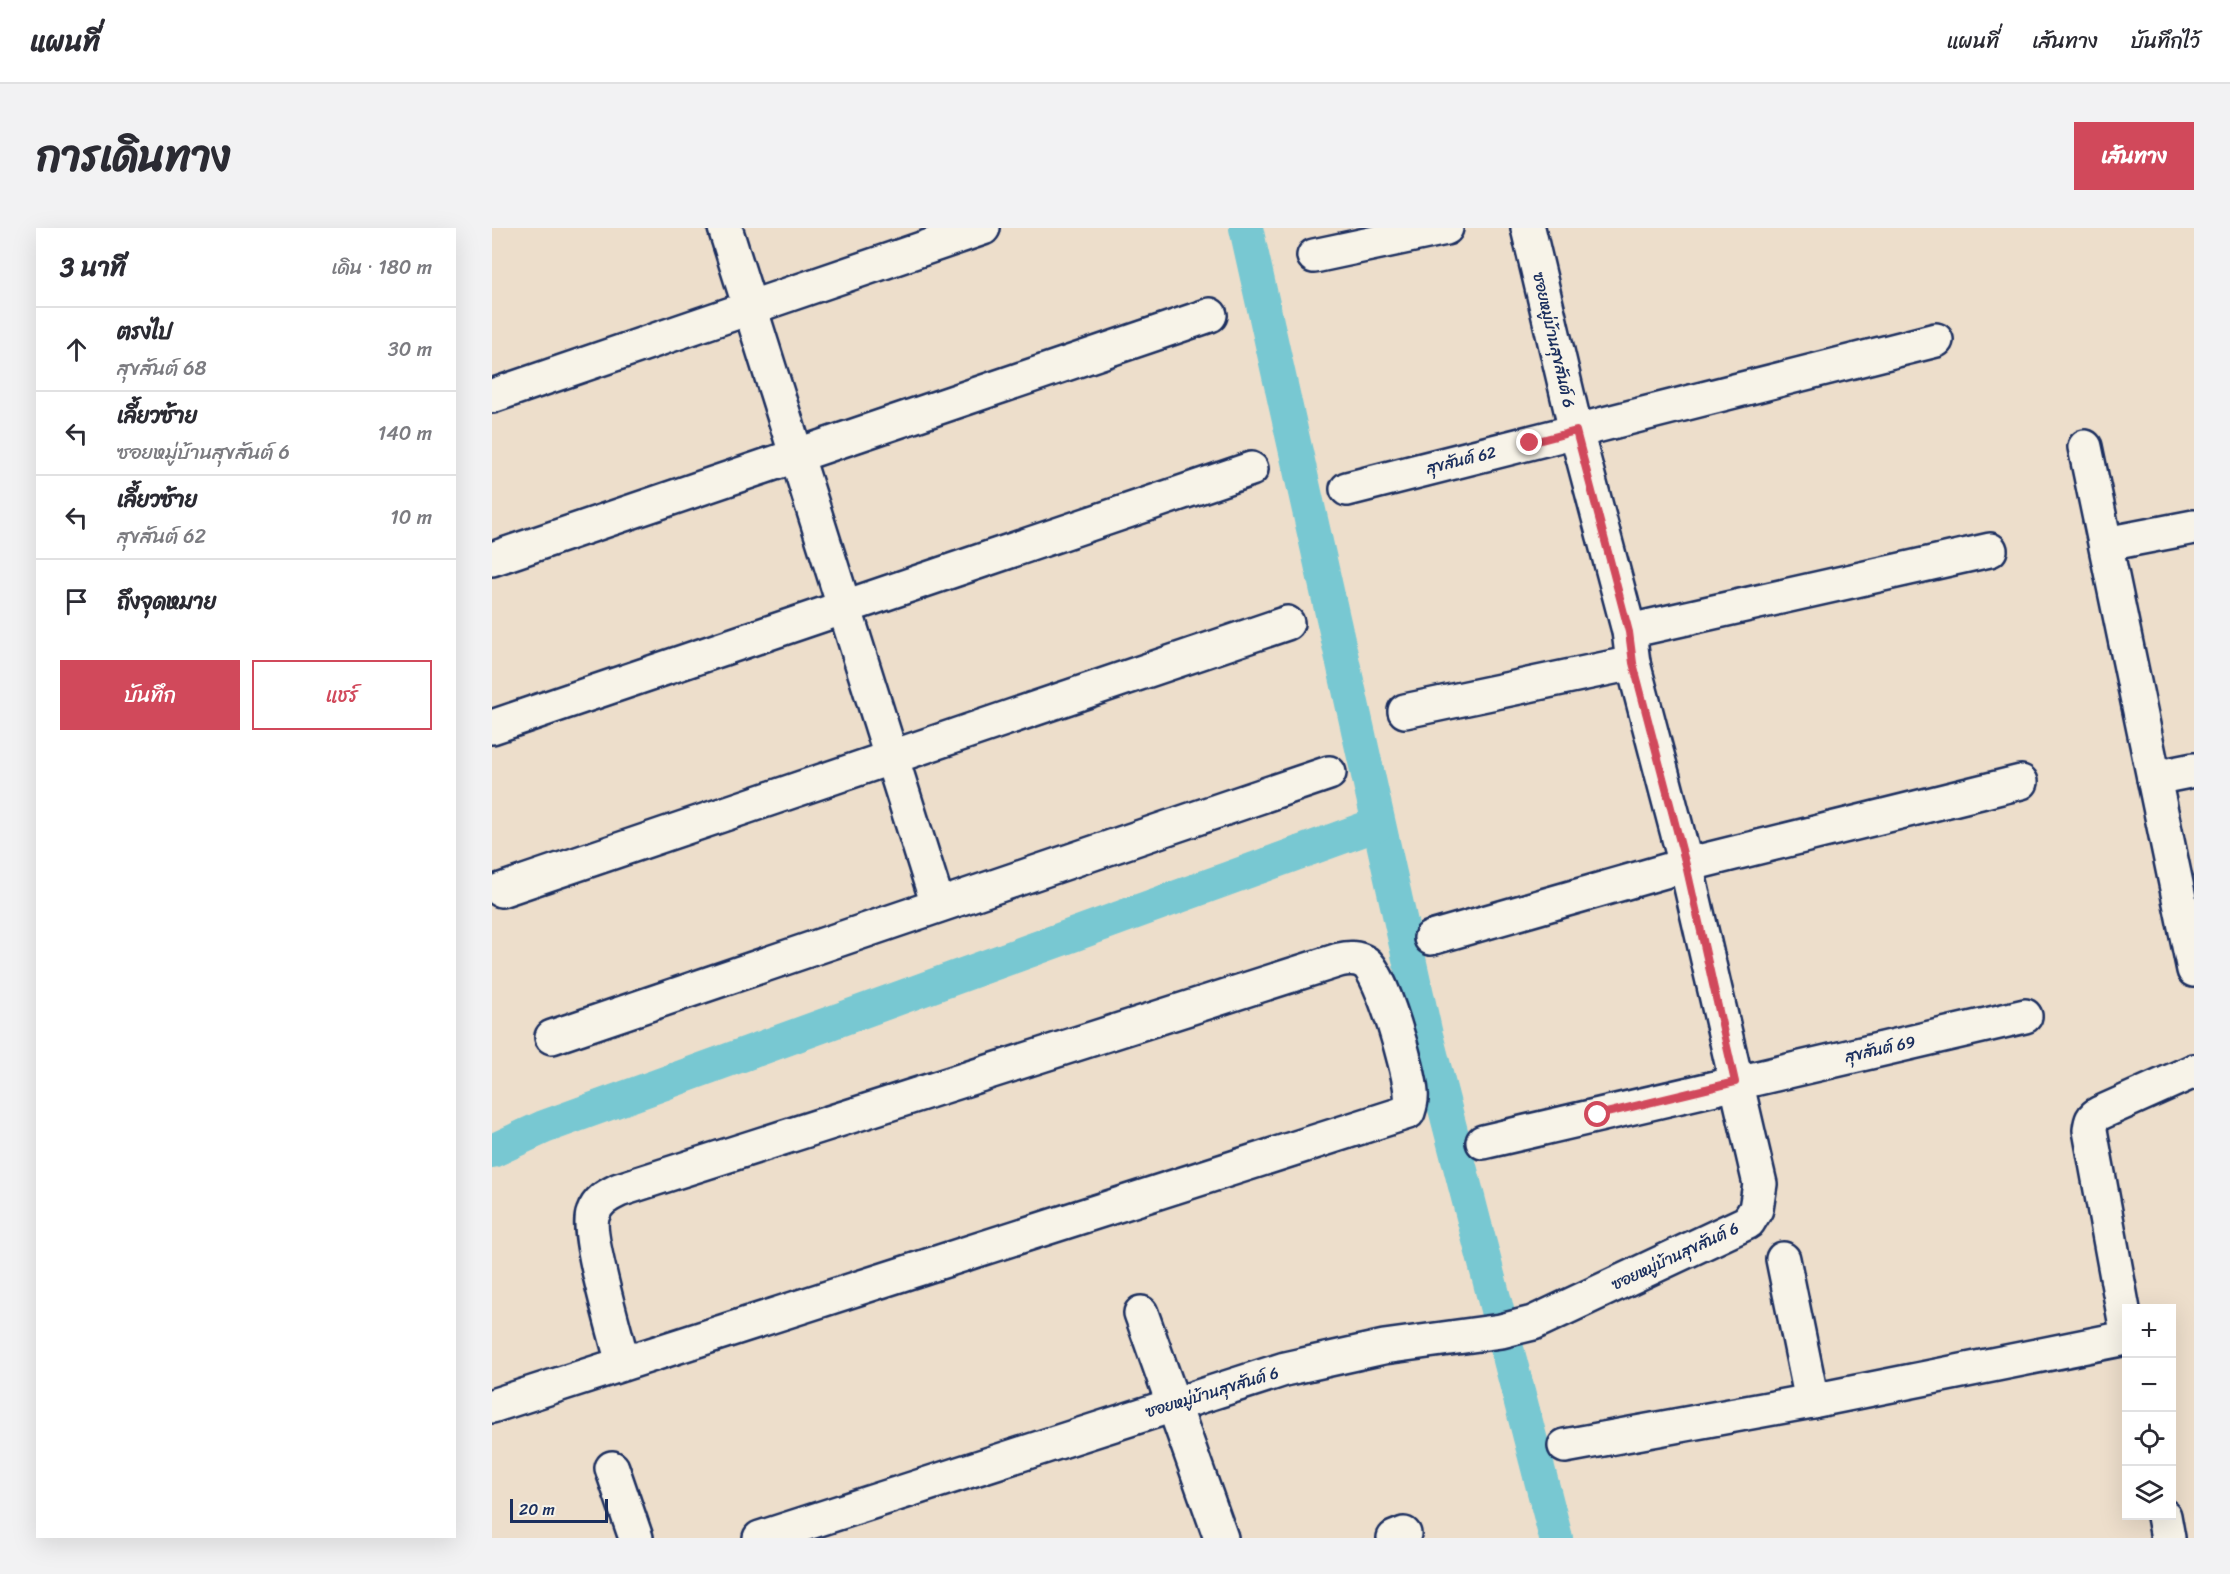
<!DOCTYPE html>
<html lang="th">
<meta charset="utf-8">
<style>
body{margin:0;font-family:Sriracha,"Playpen Sans Thai",sans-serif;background:#f2f2f3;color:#2b2b33}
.controls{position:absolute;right:18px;bottom:18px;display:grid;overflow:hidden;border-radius:0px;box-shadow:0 6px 24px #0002}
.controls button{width:54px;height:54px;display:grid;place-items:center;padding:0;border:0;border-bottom:2px solid #e1e1e2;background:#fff;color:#2b2b33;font:30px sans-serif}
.scale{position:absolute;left:18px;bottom:15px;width:98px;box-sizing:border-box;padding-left:6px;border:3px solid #1b2f5e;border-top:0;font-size:16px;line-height:21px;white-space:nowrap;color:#1b2f5e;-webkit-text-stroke:4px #f7f3e8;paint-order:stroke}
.stop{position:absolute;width:18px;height:18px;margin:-14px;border:4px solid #d1495b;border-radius:50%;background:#fff}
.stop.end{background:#d1495b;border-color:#fff;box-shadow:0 2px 6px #0008}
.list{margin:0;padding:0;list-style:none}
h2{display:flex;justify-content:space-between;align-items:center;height:78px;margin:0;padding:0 24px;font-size:26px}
h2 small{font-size:20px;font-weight:400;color:#7c7c81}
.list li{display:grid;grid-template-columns:39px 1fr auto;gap:18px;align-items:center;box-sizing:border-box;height:84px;padding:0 24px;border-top:2px solid #e1e1e2}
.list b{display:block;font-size:22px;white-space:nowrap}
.list p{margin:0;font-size:20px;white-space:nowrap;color:#7c7c81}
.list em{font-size:20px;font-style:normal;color:#7c7c81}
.actions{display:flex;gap:12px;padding:18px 24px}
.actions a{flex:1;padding:14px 0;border:2px solid #d1495b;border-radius:0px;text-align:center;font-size:21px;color:#d1495b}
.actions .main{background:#d1495b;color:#fff}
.icon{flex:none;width:33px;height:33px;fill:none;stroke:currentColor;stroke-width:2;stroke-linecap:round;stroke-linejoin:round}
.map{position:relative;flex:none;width:1702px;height:1310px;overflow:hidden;border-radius:0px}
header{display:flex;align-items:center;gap:36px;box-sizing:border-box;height:84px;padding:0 30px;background:#fff;border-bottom:2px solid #e1e1e2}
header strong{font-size:28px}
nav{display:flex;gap:33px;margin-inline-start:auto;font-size:21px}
.intro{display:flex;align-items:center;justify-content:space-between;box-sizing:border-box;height:144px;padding:0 36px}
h1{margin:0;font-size:42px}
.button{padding:15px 27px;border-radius:0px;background:#d1495b;color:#fff;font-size:21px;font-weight:700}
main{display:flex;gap:36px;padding:0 36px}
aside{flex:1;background:#fff;border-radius:0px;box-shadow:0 6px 24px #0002}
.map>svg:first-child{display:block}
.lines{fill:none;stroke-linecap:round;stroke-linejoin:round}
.canal{stroke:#78c8d2;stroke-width:34}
.minor-casing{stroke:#1b2f5e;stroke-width:38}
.minor{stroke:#f7f3e8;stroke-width:33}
.route{stroke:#d1495b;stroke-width:8}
.labels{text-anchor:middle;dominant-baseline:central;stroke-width:4.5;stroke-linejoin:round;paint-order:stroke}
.street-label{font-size:16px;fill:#1b2f5e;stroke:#f7f3e8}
</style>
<header>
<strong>แผนที่</strong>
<nav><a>แผนที่</a><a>เส้นทาง</a><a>บันทึกไว้</a></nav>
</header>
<div class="intro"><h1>การเดินทาง</h1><a class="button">เส้นทาง</a></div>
<main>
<aside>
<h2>3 นาที<small>เดิน · 180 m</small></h2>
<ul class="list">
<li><svg class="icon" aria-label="ahead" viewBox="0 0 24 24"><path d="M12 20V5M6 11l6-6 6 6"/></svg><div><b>ตรงไป</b><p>สุขสันต์ 68</p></div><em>30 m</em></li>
<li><svg class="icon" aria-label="left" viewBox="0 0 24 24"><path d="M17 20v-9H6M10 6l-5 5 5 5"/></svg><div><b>เลี้ยวซ้าย</b><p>ซอยหมู่บ้านสุขสันต์ 6</p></div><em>140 m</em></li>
<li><svg class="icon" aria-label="left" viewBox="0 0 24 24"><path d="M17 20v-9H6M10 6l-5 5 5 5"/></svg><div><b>เลี้ยวซ้าย</b><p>สุขสันต์ 62</p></div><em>10 m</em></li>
<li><svg class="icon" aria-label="arrive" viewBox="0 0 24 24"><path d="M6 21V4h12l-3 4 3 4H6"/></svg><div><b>ถึงจุดหมาย</b></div></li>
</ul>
<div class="actions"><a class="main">บันทึก</a><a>แชร์</a></div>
</aside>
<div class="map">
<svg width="1702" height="1310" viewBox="0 0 1702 1310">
<rect width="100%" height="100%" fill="#eddecb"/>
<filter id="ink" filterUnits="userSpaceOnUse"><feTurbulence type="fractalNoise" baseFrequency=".0167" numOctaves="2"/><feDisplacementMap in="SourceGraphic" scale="12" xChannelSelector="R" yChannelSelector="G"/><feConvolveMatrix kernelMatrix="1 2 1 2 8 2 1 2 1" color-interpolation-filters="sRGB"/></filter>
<g filter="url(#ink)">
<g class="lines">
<g class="canal">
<path d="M754 0 934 807 1064 1310"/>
<path d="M0 923 52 899 886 596"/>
</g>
<defs>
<g id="minor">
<path d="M233 0 446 677"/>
<path d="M822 28 954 0"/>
<path d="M0 168 491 0"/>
<path d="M1593 219 1702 742"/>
<path d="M855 261 1444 112"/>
<path d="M1614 316 1702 299"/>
<path d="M0 331 718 87"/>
<path d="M1137 403 1498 322"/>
<path d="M913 483 1141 435"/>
<path d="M0 499 759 241"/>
<path d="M1662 550 1702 542"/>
<path d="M9 662 795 395"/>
<path d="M939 710 1194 637 1529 554"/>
<path d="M60 809 837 545"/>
<path d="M991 914 1533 788"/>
<path d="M1291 1031 1320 1173"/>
<path d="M649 1085 729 1310"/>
<path d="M1634 1098 1598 902C1599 893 1600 889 1608 885L1702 843"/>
<path d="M0 1178C305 1080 611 981 916 884 918 878 920 871 919 865 918 844 890 746 874 735 865 729 856 730 847 732L127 962C115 968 106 972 101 986 93 1005 125 1110 131 1136"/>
<path d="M1073 1218 1320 1173 1634 1110"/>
<path d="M120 1240 144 1310"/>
<path d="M1672 1288 1676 1310"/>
<path d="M268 1310 793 1141 892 1119 1009 1103 1041 1095 1256 994 1264 981 1268 956 1194 637 1141 435 1137 403 1084 203 1036 0"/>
<path d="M902 1310 912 1306"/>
</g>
</defs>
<use href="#minor" class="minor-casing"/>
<use href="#minor" class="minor"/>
</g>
</g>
<g class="lines" filter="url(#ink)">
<path class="route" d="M1038 215 1084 203 1137 404 1141 435 1194 637 1243 854 1106 887"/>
</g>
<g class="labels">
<g class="street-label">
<text transform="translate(1062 112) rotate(77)">ซอยหมู่บ้านสุขสันต์ 6</text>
<text transform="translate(969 232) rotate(-14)">สุขสันต์ 62</text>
<text transform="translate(1388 821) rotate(-13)">สุขสันต์ 69</text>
<text transform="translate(1183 1028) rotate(-25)">ซอยหมู่บ้านสุขสันต์ 6</text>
<text transform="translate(720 1164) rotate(-17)">ซอยหมู่บ้านสุขสันต์ 6</text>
</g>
</g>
</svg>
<div class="controls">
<button>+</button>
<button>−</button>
<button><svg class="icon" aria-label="locate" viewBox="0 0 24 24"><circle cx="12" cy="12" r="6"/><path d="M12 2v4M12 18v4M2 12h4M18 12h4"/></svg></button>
<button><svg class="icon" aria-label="layers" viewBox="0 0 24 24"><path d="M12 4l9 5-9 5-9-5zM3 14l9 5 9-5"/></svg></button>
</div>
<div class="scale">20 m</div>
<div class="stop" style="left:1106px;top:887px"></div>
<div class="stop end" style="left:1038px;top:215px"></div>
</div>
</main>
